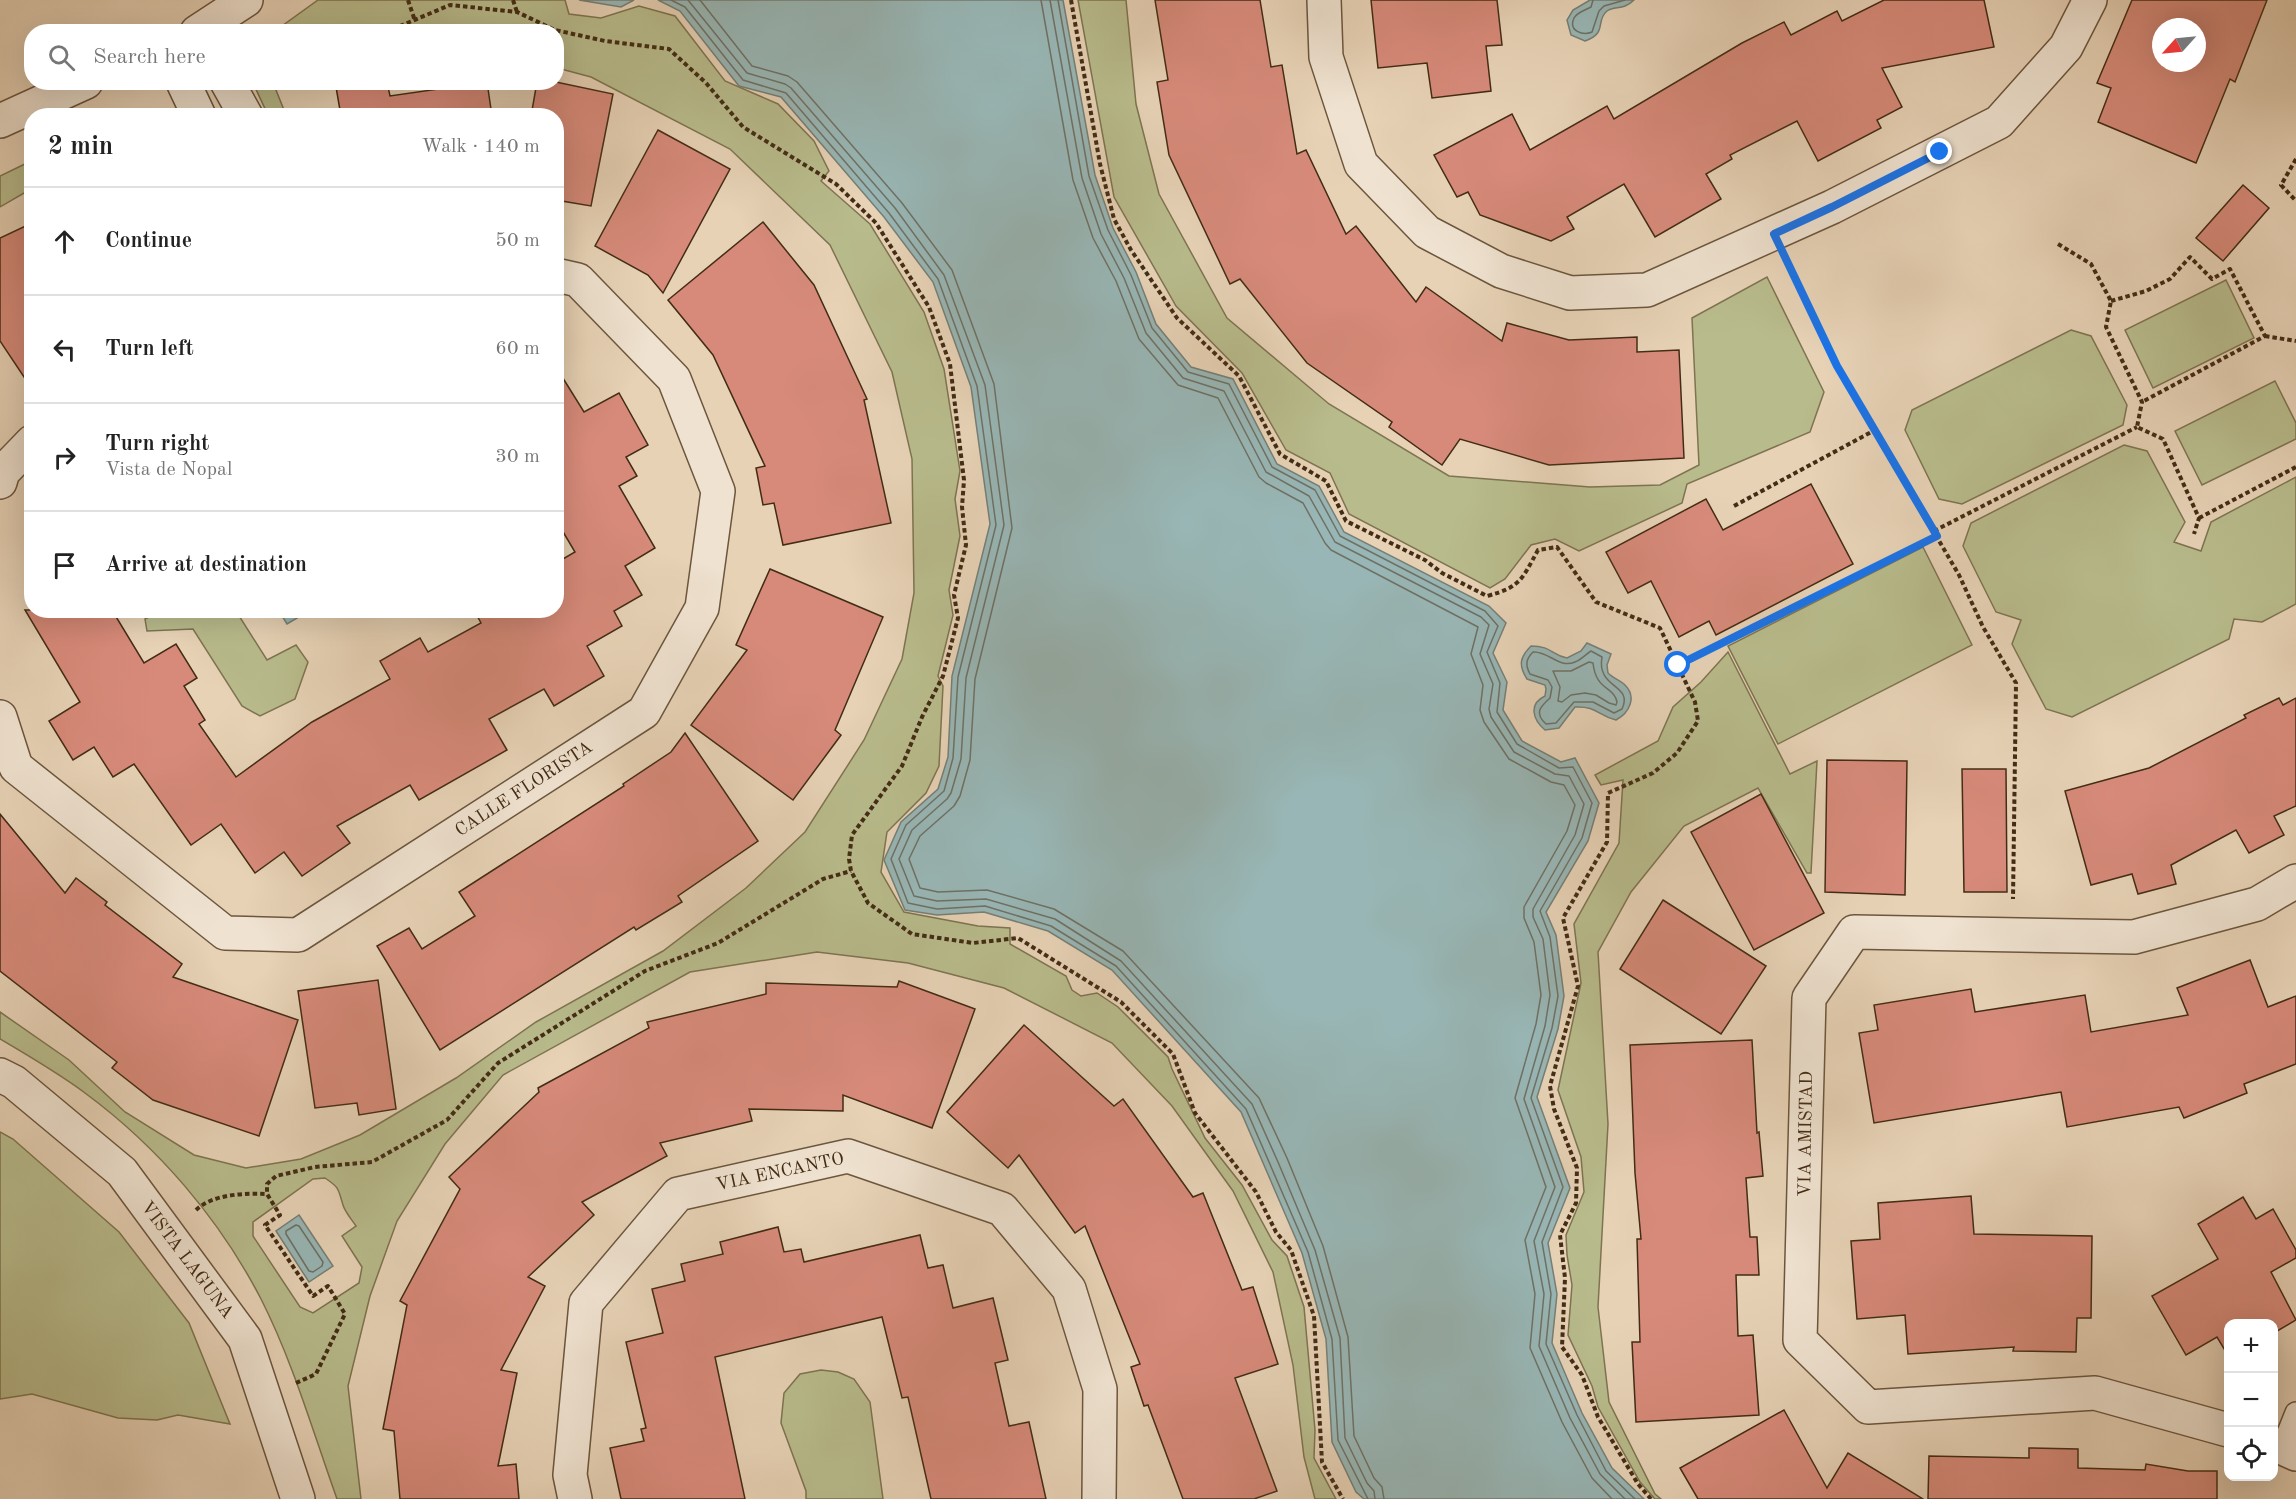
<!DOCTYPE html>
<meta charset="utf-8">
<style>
body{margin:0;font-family:"Old Standard TT",serif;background:#f2f2f2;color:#222}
.controls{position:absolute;right:18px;bottom:18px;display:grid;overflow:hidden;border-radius:12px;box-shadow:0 6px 24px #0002}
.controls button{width:54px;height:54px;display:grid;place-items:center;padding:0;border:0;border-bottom:2px solid #e0e0e0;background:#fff;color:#222;font:30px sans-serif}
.compass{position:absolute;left:2152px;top:18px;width:54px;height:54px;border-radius:50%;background:#fff;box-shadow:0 6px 24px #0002;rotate:243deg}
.stop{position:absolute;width:18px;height:18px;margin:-14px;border:4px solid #1a73e8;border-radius:50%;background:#fff}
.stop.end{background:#1a73e8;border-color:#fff;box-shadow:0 2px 6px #0008}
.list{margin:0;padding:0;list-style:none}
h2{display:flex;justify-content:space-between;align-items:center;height:78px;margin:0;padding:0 24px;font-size:26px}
h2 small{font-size:20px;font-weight:400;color:#767676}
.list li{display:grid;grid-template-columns:39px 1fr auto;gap:18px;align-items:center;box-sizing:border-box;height:108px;padding:0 24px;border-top:2px solid #e0e0e0}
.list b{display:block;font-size:22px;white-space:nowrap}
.list p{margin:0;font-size:20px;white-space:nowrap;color:#767676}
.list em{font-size:20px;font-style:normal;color:#767676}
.icon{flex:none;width:33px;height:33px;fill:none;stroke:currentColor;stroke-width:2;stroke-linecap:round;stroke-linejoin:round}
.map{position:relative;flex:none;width:2296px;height:1499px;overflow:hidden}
.search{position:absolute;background:#fff;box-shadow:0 6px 24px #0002;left:24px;top:24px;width:540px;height:66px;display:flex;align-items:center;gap:15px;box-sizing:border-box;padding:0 21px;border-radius:24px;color:#767676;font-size:22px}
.panel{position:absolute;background:#fff;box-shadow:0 6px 24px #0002;left:24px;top:108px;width:540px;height:510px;border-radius:24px}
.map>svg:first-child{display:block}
.green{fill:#b8bb8c;stroke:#7e7450;stroke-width:1.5;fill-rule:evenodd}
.water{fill:#98b6b5;stroke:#767f75;stroke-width:1.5}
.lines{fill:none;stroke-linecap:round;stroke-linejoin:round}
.shore{stroke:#6e7165;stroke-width:1.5}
.building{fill:#d78a7a;stroke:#432c15;stroke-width:1.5;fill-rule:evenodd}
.service-casing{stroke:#6c563d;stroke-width:24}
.minor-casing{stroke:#6c563d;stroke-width:36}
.path{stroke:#432c15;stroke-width:4;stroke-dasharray:4.5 3;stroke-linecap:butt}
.service{stroke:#efe2d0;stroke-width:21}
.minor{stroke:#efe2d0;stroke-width:33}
.route{stroke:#1a73e8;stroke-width:8}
.labels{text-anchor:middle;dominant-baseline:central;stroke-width:6;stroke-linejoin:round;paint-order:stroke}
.street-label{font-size:18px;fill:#432c15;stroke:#efe2d0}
</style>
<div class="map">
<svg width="2296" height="1499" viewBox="0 0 2296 1499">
<rect width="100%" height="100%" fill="#e7d2b6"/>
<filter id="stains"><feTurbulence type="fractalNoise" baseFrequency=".00333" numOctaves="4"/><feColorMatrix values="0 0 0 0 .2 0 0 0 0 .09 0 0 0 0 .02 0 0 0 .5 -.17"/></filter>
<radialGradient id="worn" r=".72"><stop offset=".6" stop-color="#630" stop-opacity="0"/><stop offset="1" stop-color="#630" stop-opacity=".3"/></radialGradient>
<g class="green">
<path d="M318 0H565L569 14 601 18 639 6 675 16 725 81 778 104 814 141 829 171 821 181 870 224 924 312 944 369 960 471 955 499 960 536 949 590 953 615 938 676 943 686 939 766 926 793 887 832 881 872 904 912 978 926 1010 928V944L1066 976 1072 990 1081 996 1097 993 1118 1007 1168 1057 1172 1069 1205 1138 1242 1185 1272 1240 1287 1256 1304 1307 1315 1430 1314 1458 1336 1499H1315L1304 1457 1293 1365 1273 1272 1233 1191 1172 1106 1112 1043 1004 988 908 963 817 952 690 972 503 1075 445 1144 397 1221 370 1296 348 1386 361 1499H337C313 1432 293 1362 261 1299 219 1218 158 1147 85 1093 58 1073 29 1056 0 1039V1012L69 1060 125 1112 194 1155 246 1168 301 1159 360 1135 456 1078 536 1022 663 951 746 888 805 832 864 740 902 659 914 593 912 459 892 372 830 245 730 149 591 77 557 68 556 32 275 31ZM325 1178C340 1188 338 1189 343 1205 345 1212 352 1220 356 1226L342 1236 362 1267 359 1283 313 1313 300 1307 253 1236V1222L313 1179Z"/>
<path d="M1078 0H1126L1136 104 1159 194 1227 318 1329 404 1449 476 1590 487 1660 485 1699 465 1692 318 1767 277 1824 392 1810 432 1687 484 1682 503 1579 551 1555 539 1531 545 1505 579 1490 588 1349 514 1330 473 1286 450 1242 373 1176 306 1114 197Z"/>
<path d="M253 83H289L274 85 286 115H268Z"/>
<path d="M31 161V189L0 207V176Z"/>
<path d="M2226 280 2254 338 2153 388 2125 330Z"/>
<path d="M2071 330 2091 336 2127 405 2123 425 1962 504 1939 499 1905 430 1912 410Z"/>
<path d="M2275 381 2296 423V439L2202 485 2175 431Z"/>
<path d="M2124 445 2147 451 2185 522 2174 542 2201 551 2211 522 2296 477V604L2262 622 2234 619 2229 639 2072 717 2046 709 2012 644 2021 620 1996 612 1963 546 1971 523Z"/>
<path d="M1923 547 1972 645 1778 744 1728 646Z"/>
<path d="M162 610 236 611 267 660 296 645 308 662 295 699 260 716 242 706 193 629 147 631 145 619Z"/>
<path d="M1728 652 1790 774 1817 761 1811 873H1807L1758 788 1684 826 1631 892 1598 952 1608 1124 1598 1307 1609 1402 1655 1494 1661 1499H1655L1640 1482 1598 1407 1592 1386 1568 1335 1572 1285 1567 1255 1566 1235 1584 1192 1581 1157 1558 1090 1581 983 1574 924 1619 843 1623 780 1601 785 1595 775 1658 741 1673 707 1701 682Z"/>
<path d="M0 1132 13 1139 119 1232 189 1323 230 1424 178 1415 157 1420 118 1418 32 1394 0 1399Z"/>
<path d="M821 1370 838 1372 854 1379 870 1402 883 1499H806V1491L781 1423 784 1393 800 1374Z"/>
</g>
<g class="water">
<path d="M579 0H634L621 7Z"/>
<path d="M658 0H1063L1095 175 1113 228 1136 272 1156 324 1191 367 1233 379 1277 464 1319 486 1344 532 1489 606 1506 623 1493 653 1507 682 1503 710 1522 741 1561 762 1575 758 1599 803 1588 841 1546 912 1556 935 1564 996 1558 1029 1537 1097 1570 1188 1548 1243 1557 1294 1552 1343 1582 1413 1612 1468 1644 1499H1364L1356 1492 1332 1442 1326 1339 1302 1253 1241 1112 1112 970 1048 931 984 912 937 915 905 910 884 860 901 822 938 789 948 757 952 676 990 524 971 387 933 282 884 217 781 97 739 86 680 11Z"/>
<path d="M1590 0H1634C1623 11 1615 5 1607 11 1595 21 1608 33 1585 41L1571 35 1567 20 1573 10Z"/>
<path d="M279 611H309L287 624Z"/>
<path d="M1587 643 1611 654 1607 665 1608 673C1613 678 1619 680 1624 684 1638 697 1629 713 1616 720 1597 715 1597 706 1575 707L1559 728 1545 730C1533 720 1528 704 1545 696L1546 689 1545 685 1527 679C1518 665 1520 657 1531 646 1552 646 1551 655 1567 658L1581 651Z"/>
<path d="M299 1215 333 1266 309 1282 276 1231Z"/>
</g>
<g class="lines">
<g class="shore">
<path d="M671 0 685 7 743 80 786 93 889 213 938 279 977 386 996 525 958 677 953 758 944 791 906 825 891 859 908 903 937 909 985 906 1051 926 1116 966 1246 1109 1308 1252 1332 1339 1338 1440 1368 1499"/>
<path d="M688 0 747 73 785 84 791 88 895 208 944 275 985 385 1004 525 966 678 961 759 951 793 947 799 912 830 899 859 914 896 937 901 986 899 1055 919 1121 961 1252 1104 1278 1162 1315 1250 1340 1338 1345 1438 1367 1483 1374 1491 1375 1499"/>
<path d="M700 0 752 66 788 76 797 82 902 203 952 270 994 384 1012 528 975 679 970 760 960 796 954 806 920 836 909 859 920 888 938 892 987 890 1054 909 1123 951 1259 1098 1287 1158 1323 1246 1348 1337 1354 1436 1374 1478 1382 1487 1384 1499"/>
<path d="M1041 0 1073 180 1093 238 1116 281 1139 339 1178 385 1218 398 1259 477 1266 483 1303 503 1325 543 1331 550 1478 627 1471 654 1483 685 1480 710 1484 722 1509 759 1551 782 1564 785 1575 805 1567 831 1524 907V918L1534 942 1541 995 1536 1024 1515 1098 1546 1187 1525 1240 1535 1294 1530 1348 1562 1422 1592 1478 1612 1499"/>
<path d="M1050 0 1082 178 1101 234 1124 278 1146 333 1183 378 1224 391 1266 472 1309 496 1335 542 1481 617 1489 625 1480 654 1493 684 1489 709 1491 717 1514 752 1555 774 1569 776 1584 804 1575 835 1533 909V917L1543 939 1550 995 1545 1026 1524 1099 1555 1187 1534 1241 1544 1294 1539 1346 1570 1418 1600 1474 1625 1499"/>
<path d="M1058 0 1089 176 1108 230 1131 275 1152 328 1188 372 1229 384 1272 467 1315 490 1340 536 1485 611 1498 626 1487 652 1500 683 1497 712 1517 744 1559 768 1573 767 1592 803 1582 838 1540 911 1550 937 1558 996 1552 1028 1531 1098 1563 1187 1542 1242 1551 1294 1546 1344 1577 1415 1606 1471 1635 1499"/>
<path d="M1593 0 1591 7C1586 10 1577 12 1574 18 1568 31 1583 36 1592 32L1599 11 1604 6 1625 0"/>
<path d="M1591 651 1602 657C1596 689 1634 684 1622 709L1614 713 1593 702H1574L1556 723 1546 724C1534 713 1540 707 1550 698L1552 687 1548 680 1530 674C1525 665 1526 659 1533 652 1549 651 1559 669 1575 662 1581 660 1586 654 1591 651Z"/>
<path d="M1589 662 1593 663C1596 691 1614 686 1617 702L1616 705 1609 703 1596 695 1585 693 1571 695 1562 702 1558 701 1560 687 1553 671H1571Z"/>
<path d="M296 1225 299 1226 323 1262 322 1266 313 1272 309 1271 286 1234V1231Z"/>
</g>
</g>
<g class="building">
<path d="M1155 0H1260L1271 67 1282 65 1297 154 1306 150 1346 234 1356 226 1416 302 1426 287 1502 341 1507 323 1569 340 1637 337V352L1679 350 1684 458 1549 465 1460 439 1442 465 1389 427 1392 422 1307 363 1240 279 1230 284 1169 155 1157 82 1168 80Z"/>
<path d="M1371 0H1497L1502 45 1486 46 1491 91 1432 98 1427 63 1378 68Z"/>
<path d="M1884 0H1984L1994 47 1882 68 1902 107 1877 120 1881 128 1818 161 1797 121 1730 155 1732 159 1706 174 1721 199 1655 237 1624 184 1567 217 1574 229 1551 241 1480 215 1468 192 1457 197 1434 155 1512 114 1530 150 1607 106 1614 119 1742 43 1784 22 1791 35 1837 11 1842 21Z"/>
<path d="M2132 0H2267L2235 82 2230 79 2196 163 2098 122 2111 88 2097 83ZM2161 27H2197V63H2161Z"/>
<path d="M361 82H387L390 96 487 82 492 116H341L336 87Z"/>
<path d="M537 82H556L613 94 591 206 556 200V116H531Z"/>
<path d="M658 130 730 169 663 293 648 275 595 246Z"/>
<path d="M2243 185 2269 208 2223 261 2196 238Z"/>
<path d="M763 222 814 285 867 399 864 400 891 523 783 545 774 503 763 505 756 468 765 466 713 355 668 300Z"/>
<path d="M32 223V389L0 341V238Z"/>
<path d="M556 367 584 412 619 393 648 445 626 457 637 476 619 486 655 548 625 566 642 595 614 611 622 626 587 646 604 676 554 706 544 689 489 719 507 750 419 800 410 785 337 826 350 843 302 876 284 852 255 873 221 824 191 845 134 764 113 777 94 747 73 760 49 721 80 702 25 610H112L144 663 176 644 197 678 184 686 205 720 199 724 236 777 312 722 390 679 380 661 420 638 428 652 481 623 474 610H556V563L575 552 556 520Z"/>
<path d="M1811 484 1853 564 1716 635 1709 621 1679 637 1651 581 1628 593 1606 552 1706 499 1723 530Z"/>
<path d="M770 569 883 617 835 730 841 735 793 800 691 725 747 650 736 645Z"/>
<path d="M2279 698 2283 705 2296 698V806L2274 816 2284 835 2249 853 2236 830 2171 865 2176 884 2138 894 2132 874 2091 885 2065 791 2149 768 2246 718 2244 715Z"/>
<path d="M685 733 758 841 678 896 682 902 636 930 634 927 440 1050 377 946 409 928 422 949 475 916 459 892 624 786 623 784 671 752Z"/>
<path d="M1827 760 1907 761 1905 895 1825 892Z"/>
<path d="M1962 769H2006L2007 892H1964Z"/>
<path d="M1761 794 1824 913 1754 950 1691 832Z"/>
<path d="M0 814 65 893 76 878 107 902 105 905 182 964 173 977 298 1020 259 1136 153 1100 112 1068 117 1062 0 971Z"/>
<path d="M1663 900 1766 966 1721 1034 1620 969Z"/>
<path d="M2250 960 2268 1007 2296 996V1064L2244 1084 2247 1093 2184 1118 2179 1107 2067 1127 2061 1092 1874 1123 1859 1033 1878 1030 1874 1005 1971 989 1975 1012 2085 995 2091 1032 2188 1015 2177 988Z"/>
<path d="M378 980 396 1109 359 1115 357 1103 315 1108 298 991Z"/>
<path d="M899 981 975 1009 932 1128 843 1095V1111L749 1109 752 1121 660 1143 667 1156 582 1202 594 1215 528 1277 545 1286 501 1370 517 1373 498 1466 516 1464 519 1499H400L394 1431 383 1429 407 1305 400 1301 460 1189 449 1177 539 1092 538 1088 649 1028 647 1022 766 994V983L897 987Z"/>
<path d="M1024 1025 1114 1106 1123 1099 1193 1197 1203 1193 1242 1290 1253 1287 1278 1364 1235 1378 1277 1491 1254 1499H1183L1148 1405 1144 1406 1131 1367 1140 1364 1085 1226 1075 1233 1019 1155 1008 1168 947 1112Z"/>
<path d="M1752 1040 1757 1133 1759 1132 1763 1176 1746 1178 1750 1237H1757L1759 1275H1736L1738 1336 1753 1335 1759 1415 1636 1422 1632 1342H1640L1637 1239H1641L1635 1173 1630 1045Z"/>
<path d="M1971 1196 1974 1234 2092 1236 2091 1318H2077L2076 1352 2013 1351 2014 1347 1908 1354 1905 1315 1857 1319 1851 1241 1880 1239 1878 1203Z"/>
<path d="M2243 1197 2256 1219 2273 1209 2296 1250V1258L2271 1272 2296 1320 2274 1333V1323H2229V1357L2217 1337 2186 1355 2152 1296 2218 1259 2198 1224Z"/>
<path d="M778 1227 784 1252 801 1249 804 1262 920 1235 928 1268 943 1265 953 1308 993 1298 1008 1360 995 1363 1009 1426 1029 1422 1046 1499H931L908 1397 902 1398 882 1317 715 1357 745 1499H621L610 1448 644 1441 641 1429 646 1428 626 1342 663 1333 652 1289 685 1281 681 1264 723 1254 720 1242Z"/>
<path d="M1784 1410 1827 1488 1848 1453 1923 1499H1698L1680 1468Z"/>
<path d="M2029 1448 2078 1449V1468L2145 1470 2146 1464 2188 1471H2217V1499H1928L1929 1456 2029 1458Z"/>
</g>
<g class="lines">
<defs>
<path id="service" d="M2282 1448 2296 1413"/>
<g id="minor">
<path d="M1324 0 1326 57 1361 164 1427 232 1501 271 1570 293 1647 290 1832 207 1999 122 2066 47 2090 0"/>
<path d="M197 32 246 0"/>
<path d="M183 82 199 116"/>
<path d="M227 82 246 116"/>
<path d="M0 121 86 82"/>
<path d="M0 482 3 472 32 442"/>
<path d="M0 717 16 767 225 933 298 935 644 712 702 608 718 491 674 379 578 280 556 275"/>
<path d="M0 1075 14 1082 122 1172 245 1339 298 1499"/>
<path d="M2228 1430 2095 1393 1868 1407 1800 1340 1809 998 1854 932 2134 937 2257 904 2296 881"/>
<path d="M2274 1444 2296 1454"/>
<path d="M575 1499 570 1475 586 1303 678 1194 848 1156 1002 1209 1069 1289 1100 1389 1099 1499"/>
</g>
</defs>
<use href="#service" class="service-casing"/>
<use href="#minor" class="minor-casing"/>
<g class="path">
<path d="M408 0 415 21"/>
<path d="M513 0 517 12"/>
<path d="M1071 0 1100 164 1114 219 1131 250 1177 318 1239 376 1280 454 1326 481 1346 521 1425 560 1442 573 1487 596C1521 587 1522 579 1538 550L1557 547 1596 602 1660 628 1695 702 1698 721 1677 753 1653 773 1608 793 1607 842 1563 918 1578 986 1550 1086 1554 1109 1577 1168 1576 1203 1560 1235 1565 1278 1562 1347 1582 1375 1598 1417 1638 1484 1651 1499"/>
<path d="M386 32 450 5 517 12 555 30 605 41 669 49 706 83 743 127 836 184 876 223 929 307 950 364 964 480 962 507 966 545 954 595 958 618 943 676 922 717 902 766 852 835 849 859 851 871 868 903 912 934 973 943 1018 938 1121 1002 1173 1054 1195 1113 1256 1192 1276 1232 1291 1250 1314 1316 1322 1462 1343 1499"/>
<path d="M2296 159 2281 185 2296 201"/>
<path d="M2058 244 2091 264 2111 301 2106 327 2142 402 2137 427 2163 439 2199 518 2194 534"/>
<path d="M1789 265 1837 366 1959 575 1983 627 2016 683 2013 899"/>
<path d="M2111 301 2146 291 2170 279 2190 257 2212 279 2230 269 2265 336 2142 402"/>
<path d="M2265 336 2296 341"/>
<path d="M1734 506 1875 430"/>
<path d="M2199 518 2296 467"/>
<path d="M1934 531 2137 427"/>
<path d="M1678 665 1937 536"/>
<path d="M196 1210C213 1194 244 1193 267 1194"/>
<path d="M296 1383 316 1374 345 1314 328 1286 313 1296 265 1225 280 1215 267 1194V1184L276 1176 315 1167 372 1162 447 1120 498 1063 645 971 718 943 823 879 851 871"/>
</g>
<use href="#service" class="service"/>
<use href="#minor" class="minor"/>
</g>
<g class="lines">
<path class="route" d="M1678 665 1937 536 1837 366 1774 234 1832 207 1940 152"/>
</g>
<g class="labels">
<g class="street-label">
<text transform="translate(524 789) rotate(-33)">CALLE FLORISTA</text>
<text transform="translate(1806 1134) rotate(-89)">VIA AMISTAD</text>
<text transform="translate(780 1172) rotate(-12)">VIA ENCANTO</text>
<text transform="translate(187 1260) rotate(53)">VISTA LAGUNA</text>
</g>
</g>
<rect width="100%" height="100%" filter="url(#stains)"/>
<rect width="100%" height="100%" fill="url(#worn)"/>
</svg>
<div class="controls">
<button>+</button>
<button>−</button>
<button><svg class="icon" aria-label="locate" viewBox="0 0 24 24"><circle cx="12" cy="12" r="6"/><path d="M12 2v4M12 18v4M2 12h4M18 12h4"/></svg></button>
</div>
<svg class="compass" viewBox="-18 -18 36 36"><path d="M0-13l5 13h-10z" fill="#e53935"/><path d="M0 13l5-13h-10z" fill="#767676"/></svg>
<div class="stop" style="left:1678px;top:665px"></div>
<div class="stop end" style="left:1940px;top:152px"></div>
<div class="search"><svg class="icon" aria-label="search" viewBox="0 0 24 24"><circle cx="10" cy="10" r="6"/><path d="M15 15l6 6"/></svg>Search here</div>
<section class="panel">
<h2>2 min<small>Walk · 140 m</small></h2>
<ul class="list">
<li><svg class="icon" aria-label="ahead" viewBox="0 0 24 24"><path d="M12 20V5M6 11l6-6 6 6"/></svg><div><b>Continue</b></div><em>50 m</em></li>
<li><svg class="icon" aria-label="left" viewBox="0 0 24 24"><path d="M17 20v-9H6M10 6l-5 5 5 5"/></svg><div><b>Turn left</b></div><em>60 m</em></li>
<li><svg class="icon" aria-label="right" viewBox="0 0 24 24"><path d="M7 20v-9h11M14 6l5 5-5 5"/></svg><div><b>Turn right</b><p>Vista de Nopal</p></div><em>30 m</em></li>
<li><svg class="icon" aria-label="arrive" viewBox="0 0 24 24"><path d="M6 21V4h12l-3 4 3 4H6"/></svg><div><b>Arrive at destination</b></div></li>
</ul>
</section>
</div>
